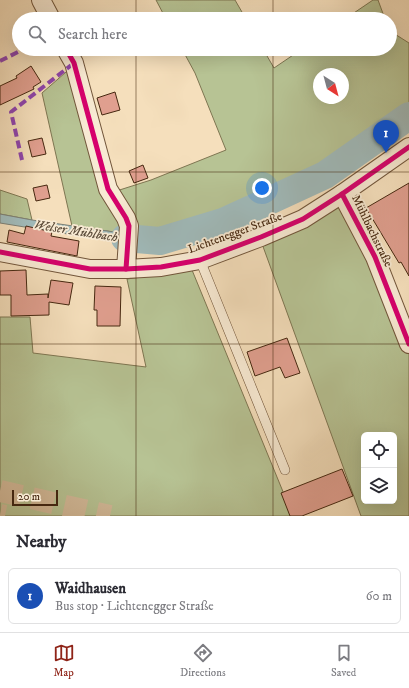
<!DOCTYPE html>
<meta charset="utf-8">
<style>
body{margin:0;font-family:"IM FELL DW Pica",serif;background:#f7f7f7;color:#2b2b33}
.controls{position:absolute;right:12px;bottom:12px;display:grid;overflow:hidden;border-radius:6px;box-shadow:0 4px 16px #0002}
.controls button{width:36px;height:36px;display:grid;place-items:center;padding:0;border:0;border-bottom:1px solid #e1e1e2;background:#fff;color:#2b2b33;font:20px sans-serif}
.compass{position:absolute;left:313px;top:68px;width:36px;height:36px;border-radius:50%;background:#fff;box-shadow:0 4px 16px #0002;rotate:144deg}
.scale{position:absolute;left:12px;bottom:10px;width:46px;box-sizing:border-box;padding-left:4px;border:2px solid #462810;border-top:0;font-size:11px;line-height:14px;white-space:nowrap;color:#462810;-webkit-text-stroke:3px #f8ead3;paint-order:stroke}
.you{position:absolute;left:262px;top:188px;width:14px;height:14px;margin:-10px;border:3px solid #fff;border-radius:50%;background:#1a73e8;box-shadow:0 0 0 6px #1a73e833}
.badge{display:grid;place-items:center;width:26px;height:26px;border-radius:50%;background:#8f2418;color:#fff;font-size:13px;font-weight:700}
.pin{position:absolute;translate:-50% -33px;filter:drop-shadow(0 1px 2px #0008)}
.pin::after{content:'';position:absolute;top:21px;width:14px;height:12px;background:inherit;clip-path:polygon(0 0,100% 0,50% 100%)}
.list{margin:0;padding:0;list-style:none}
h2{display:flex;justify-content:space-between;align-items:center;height:52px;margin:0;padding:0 16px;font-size:17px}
h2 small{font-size:13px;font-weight:400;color:#7c7c81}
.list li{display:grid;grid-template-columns:26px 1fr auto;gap:12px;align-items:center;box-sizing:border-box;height:56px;margin:0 8px 8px;padding:0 8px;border:1px solid #e1e1e2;border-radius:6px}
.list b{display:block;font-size:15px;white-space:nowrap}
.list p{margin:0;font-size:13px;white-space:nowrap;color:#7c7c81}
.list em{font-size:13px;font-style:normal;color:#7c7c81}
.icon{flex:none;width:22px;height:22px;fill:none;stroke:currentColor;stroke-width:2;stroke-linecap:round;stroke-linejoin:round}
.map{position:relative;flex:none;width:409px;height:516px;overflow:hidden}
.search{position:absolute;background:#fff;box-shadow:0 4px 16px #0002;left:12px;right:12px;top:12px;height:44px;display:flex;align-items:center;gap:10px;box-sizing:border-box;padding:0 14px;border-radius:22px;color:#7c7c81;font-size:15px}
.sheet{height:116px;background:#fff}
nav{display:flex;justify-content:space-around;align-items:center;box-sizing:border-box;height:56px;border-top:1px solid #e1e1e2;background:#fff;font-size:11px;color:#7c7c81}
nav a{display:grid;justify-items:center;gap:2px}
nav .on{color:#8f2418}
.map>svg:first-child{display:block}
.green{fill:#b7c394;stroke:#7e7652;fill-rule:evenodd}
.water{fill:#a0baba;stroke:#7c8076}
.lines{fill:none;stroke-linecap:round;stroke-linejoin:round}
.river{stroke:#a0baba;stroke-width:28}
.building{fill:#e09f8f;stroke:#462810}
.motorway-tunnel{stroke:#d2ba9a;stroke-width:22;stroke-dasharray:22 11;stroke-linecap:butt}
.service-casing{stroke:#72563b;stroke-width:10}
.minor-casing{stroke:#72563b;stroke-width:20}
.service{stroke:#f8ead3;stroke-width:9}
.minor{stroke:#f8ead3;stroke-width:18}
.quiet{stroke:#8e44ad;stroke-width:4;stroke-dasharray:8 4;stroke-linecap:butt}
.cycleway-casing{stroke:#f8ead3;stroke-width:8}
.cycleway{stroke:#d6006c;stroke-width:5}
.grid{fill:none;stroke:#462810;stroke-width:1;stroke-opacity:0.55}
.labels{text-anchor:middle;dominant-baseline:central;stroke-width:3.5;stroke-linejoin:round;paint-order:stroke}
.street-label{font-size:12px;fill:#462810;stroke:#f8ead3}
.water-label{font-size:13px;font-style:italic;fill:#5c4c3a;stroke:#f8ead3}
</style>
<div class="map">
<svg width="409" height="516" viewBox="0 0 409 516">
<rect width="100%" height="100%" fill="#f5dfbc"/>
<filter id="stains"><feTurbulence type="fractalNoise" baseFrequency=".005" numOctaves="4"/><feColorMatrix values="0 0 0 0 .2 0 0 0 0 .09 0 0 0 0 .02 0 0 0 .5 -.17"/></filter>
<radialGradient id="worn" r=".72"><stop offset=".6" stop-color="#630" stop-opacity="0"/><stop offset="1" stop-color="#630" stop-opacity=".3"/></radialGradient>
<g class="green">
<path d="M156 0H235L246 19H166Z"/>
<path d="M373 0H378L385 19H345Z"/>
<path d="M390 31 409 43V104L323 168 224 216 163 235 128 234 72 226 42 93 74 65 110 193 151 180 226 150 195 73 182 49H263L274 68 302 49H390ZM319 74H343V98H319Z"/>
<path d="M0 190 27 199 32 220 0 214Z"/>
<path d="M345 199 409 352V516H361L261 241ZM364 435H394V501H364Z"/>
<path d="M192 270 293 516H0V317H30L33 353 146 367 127 279Z"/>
</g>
<path class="water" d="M409 104V116L325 175 223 222 160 241 128 242 123 243 0 223V214L32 220 128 234 163 235 224 215 323 168Z"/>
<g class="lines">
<path class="river" d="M125 238 160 241 223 222 325 175 409 116"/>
</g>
<g class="building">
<path d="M31 66 41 82 33 87 34 89 0 105V86L17 78 16 76Z"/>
<path d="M115 92 120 110 102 115 97 98Z"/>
<path d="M42 138 46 154 32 157 28 141Z"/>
<path d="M143 165 148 178 134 183 129 171Z"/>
<path d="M409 183V276L401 262 399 263 366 208Z"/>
<path d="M47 185 50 198 36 201 33 188Z"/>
<path d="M26 226 52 232 51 236 79 241 77 256 7 242 9 230 24 234Z"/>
<path d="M26 270 27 295 48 294V298L51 280 73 283 69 305 49 302V315L11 316V295H0V271Z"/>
<path d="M95 286 121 287 120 326H97V310H94Z"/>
<path d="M287 338 300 373 285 378 280 367 255 376 247 352Z"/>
<path d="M342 469 353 496 302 516H290L281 493Z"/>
</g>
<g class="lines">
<g class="motorway-tunnel">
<path d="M0 491 110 516"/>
<path d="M0 515 5 516"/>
</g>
<defs>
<path id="service" d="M200 260 285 470"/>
<g id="minor">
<path d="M41 0 51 19"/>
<path d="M66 49 74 63 108 189 126 218 129 226 126 269"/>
<path d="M342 194 375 257 409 344"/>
<path d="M0 252 90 269H126L161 267 200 260 261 237 303 219 342 194 409 147"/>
</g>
</defs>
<use href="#service" class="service-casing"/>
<use href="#minor" class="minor-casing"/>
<use href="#service" class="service"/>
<use href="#minor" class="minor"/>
<g class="quiet">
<path d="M0 61 24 49"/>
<path d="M22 160 11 112 74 63"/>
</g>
<defs>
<g id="cycleway">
<path d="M66 49 74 63 108 189 126 218 129 226 126 269"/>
<path d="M342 194 375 257 409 344"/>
<path d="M0 252 90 269H126L161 267 200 260 261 237 303 219 342 194 409 147"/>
</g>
</defs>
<use href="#cycleway" class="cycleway-casing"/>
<use href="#cycleway" class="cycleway"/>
</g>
<path class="grid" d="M136 0V19M273 0V19M136 49V516M273 49V516M0 172H409M0 344H409"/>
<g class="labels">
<g class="street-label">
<text transform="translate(372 231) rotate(64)">Mühlbachstraße</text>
<text transform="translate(235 233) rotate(-20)">Lichtenegger Straße</text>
</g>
<g class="water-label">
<text transform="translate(76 231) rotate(9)">Welser Mühlbach</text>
</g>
</g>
<rect width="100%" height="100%" filter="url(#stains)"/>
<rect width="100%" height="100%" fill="url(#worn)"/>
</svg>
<div class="controls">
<button><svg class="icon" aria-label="locate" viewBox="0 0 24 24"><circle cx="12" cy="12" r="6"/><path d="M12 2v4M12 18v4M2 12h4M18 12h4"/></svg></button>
<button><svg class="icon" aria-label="layers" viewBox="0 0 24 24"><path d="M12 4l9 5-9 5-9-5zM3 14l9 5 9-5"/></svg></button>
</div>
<svg class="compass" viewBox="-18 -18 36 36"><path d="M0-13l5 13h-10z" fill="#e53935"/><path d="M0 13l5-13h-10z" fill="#7c7c81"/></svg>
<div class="scale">20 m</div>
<div class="you"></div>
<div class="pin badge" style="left:386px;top:153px;background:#1a4fb4">1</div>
<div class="search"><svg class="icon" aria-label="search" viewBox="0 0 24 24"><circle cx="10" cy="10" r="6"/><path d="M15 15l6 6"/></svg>Search here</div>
</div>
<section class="sheet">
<h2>Nearby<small></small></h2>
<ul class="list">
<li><span class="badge" style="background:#1a4fb4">1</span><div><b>Waidhausen</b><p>Bus stop · Lichtenegger Straße</p></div><em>60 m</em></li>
</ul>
</section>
<nav>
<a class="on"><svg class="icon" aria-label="map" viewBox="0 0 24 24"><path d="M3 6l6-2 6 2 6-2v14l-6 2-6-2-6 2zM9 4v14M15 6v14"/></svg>Map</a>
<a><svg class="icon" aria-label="directions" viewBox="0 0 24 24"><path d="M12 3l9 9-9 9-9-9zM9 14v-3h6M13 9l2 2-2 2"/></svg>Directions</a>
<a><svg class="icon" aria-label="saved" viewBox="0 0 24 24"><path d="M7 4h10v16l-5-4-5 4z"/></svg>Saved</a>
</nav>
